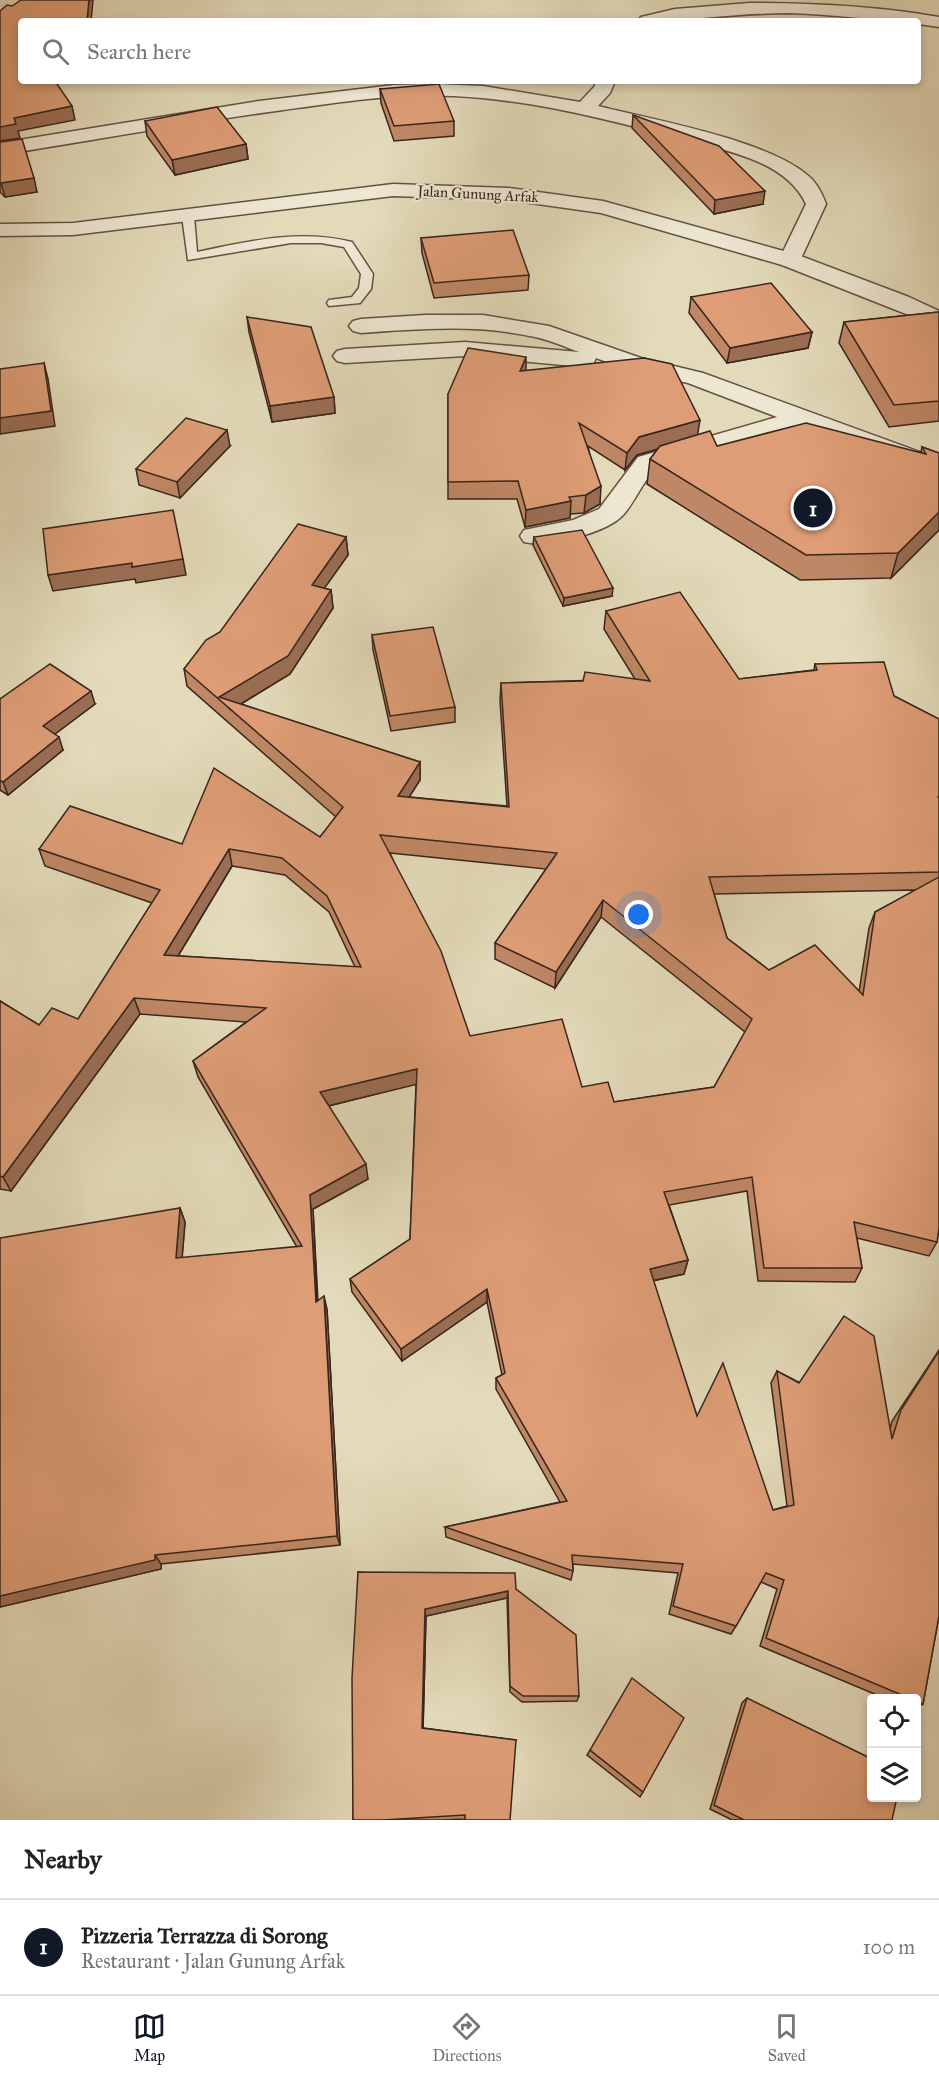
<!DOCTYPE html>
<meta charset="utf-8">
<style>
body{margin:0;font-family:"IM FELL Great Primer",serif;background:#f2f2f2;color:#222}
.controls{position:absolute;right:18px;bottom:18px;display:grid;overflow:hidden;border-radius:6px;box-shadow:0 3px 9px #0003}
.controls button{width:54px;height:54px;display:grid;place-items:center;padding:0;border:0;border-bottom:2px solid #e0e0e0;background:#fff;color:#222;font:30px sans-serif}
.you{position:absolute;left:639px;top:915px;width:21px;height:21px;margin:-15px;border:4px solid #fff;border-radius:50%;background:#1a73e8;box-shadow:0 0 0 9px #1a73e833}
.badge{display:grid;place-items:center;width:39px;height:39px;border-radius:50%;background:#111827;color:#fff;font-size:20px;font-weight:700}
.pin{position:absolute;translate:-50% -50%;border:3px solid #fff;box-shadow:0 2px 6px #0006}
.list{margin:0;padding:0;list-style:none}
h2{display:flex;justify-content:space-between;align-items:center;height:78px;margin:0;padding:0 24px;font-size:26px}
h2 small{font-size:20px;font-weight:400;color:#767676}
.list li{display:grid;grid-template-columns:39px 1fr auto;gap:18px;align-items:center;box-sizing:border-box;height:96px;padding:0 24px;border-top:2px solid #e0e0e0}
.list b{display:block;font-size:22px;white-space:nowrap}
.list p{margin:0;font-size:20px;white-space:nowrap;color:#767676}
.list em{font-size:20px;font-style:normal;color:#767676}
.icon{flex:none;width:33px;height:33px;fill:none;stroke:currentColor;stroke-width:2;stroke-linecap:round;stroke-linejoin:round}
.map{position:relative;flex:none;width:939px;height:1820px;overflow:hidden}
.search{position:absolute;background:#fff;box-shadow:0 3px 9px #0003;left:18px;right:18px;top:18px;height:66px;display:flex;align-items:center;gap:15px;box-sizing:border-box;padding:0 21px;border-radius:6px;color:#767676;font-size:22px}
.sheet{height:174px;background:#fff}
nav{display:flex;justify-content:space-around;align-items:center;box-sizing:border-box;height:84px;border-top:2px solid #e0e0e0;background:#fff;font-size:16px;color:#767676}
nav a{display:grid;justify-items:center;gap:3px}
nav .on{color:#111827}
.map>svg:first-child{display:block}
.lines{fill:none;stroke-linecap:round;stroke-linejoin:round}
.service-casing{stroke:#635243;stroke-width:3}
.minor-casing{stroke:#635243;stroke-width:3}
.tertiary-casing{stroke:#635243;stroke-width:3}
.service{fill:#ede7d2;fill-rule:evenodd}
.minor{fill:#ede7d2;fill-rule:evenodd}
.tertiary{fill:#ede7d2;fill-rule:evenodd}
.wall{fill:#bf8765;stroke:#38251c;stroke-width:1.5;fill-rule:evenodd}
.shaded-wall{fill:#9b6e53;stroke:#38251c;stroke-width:1.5}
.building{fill:#de9d76;stroke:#38251c;stroke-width:1.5;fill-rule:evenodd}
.labels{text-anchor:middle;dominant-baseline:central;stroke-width:4.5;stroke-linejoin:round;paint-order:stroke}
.far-street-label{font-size:15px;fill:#38251c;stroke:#ede7d2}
</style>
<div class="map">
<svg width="939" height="1820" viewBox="0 0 939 1820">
<rect width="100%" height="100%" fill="#e3dab9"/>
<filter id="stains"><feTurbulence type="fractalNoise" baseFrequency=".00333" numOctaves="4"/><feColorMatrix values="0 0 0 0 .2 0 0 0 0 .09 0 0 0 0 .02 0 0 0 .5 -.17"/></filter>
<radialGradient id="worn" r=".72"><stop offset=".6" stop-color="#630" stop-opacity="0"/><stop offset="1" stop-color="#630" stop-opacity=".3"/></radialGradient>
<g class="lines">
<defs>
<path id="service" d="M188 213 194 216 197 252C249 241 300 229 352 242L373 274 371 289 360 303 329 306 327 303 329 300 352 297 359 288 361 274 344 247 321 243H291L188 260 182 216Z"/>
<g id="minor">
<path d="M749 3C813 3 876 6 939 17V27L918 24V21C875 21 832 14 789 13 739 13 689 21 638 21L641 17 675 9Z"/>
<path d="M597 81H615L610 93 598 106C654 120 763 139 806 174 816 181 822 193 826 204L798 265 790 267 782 265 779 260 806 204C786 161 727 151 686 140 610 120 533 100 454 96 397 93 339 102 283 110 188 123 94 140 0 155V143L259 101 394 85 434 84 483 86 580 102 594 87Z"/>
<path d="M425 315H483L549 326 641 358 703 373 939 459V476L800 425 656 469C642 482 636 500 624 514 608 533 547 548 524 542L520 536 524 530 573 520 599 509 638 457 777 417 688 383 626 369 596 358 593 365 585 367 465 356 345 363 337 361 333 356 337 351 345 349 465 342 579 352C565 347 550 340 535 337 478 324 419 329 361 333L353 331 349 326 353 321 361 319Z"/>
</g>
<path id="tertiary" d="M393 184 509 188 603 201 798 255 909 297 939 311V327L782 265 601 213 509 200 393 196 73 235 0 236V224L73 223Z"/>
</defs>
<use href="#service" class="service-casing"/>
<use href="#minor" class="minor-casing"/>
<use href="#tertiary" class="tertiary-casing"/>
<use href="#service" class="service"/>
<use href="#minor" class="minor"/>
<use href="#tertiary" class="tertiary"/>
</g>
<g class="wall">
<path d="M380 89 454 121V136L394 141 381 103Z"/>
<path d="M633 115 763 204 714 214 632 128Z"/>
<path d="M145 121 246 144 248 159 175 175 147 136Z"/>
<path d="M0 142 37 192 5 197 0 192Z"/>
<path d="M421 238 529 275 528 290 434 298 422 253Z"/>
<path d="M691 297 812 332 808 348 727 363 689 313Z"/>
<path d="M939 312V421L889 427 839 343 844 322Z"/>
<path d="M247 317 334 397 335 413 272 422 249 332Z"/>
<path d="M526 371 698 435 717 446 921 452 922 447 939 453V530L891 578 800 580 647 484 650 459 658 449 637 455 625 470 588 446 600 504 584 513 570 514V518L525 527 517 499H448V394Z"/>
<path d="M230 446 180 498 139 485 136 469Z"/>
<path d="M346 537 348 555 324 588 331 590 333 608 290 674 241 704 420 762V780L409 797 507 806 500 701 501 683 635 679 604 629 606 611 739 679 814 670 815 664 894 696 939 719V1227L937 1242 929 1256 857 1238 862 1268 855 1282 758 1281 747 1191 669 1205 688 1260 684 1274 653 1281 697 1416 773 1510 787 1506 771 1383 777 1371 890 1429 892 1421 939 1350V1616L923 1704 916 1708V1698H884L760 1646 777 1589 761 1582 736 1626 731 1634 669 1614 678 1573 573 1564V1571L571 1580 446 1537 445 1527 560 1502 496 1389V1378L502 1375 487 1302 402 1361 352 1292 350 1279 410 1239 416 1084 329 1106 368 1179 313 1209 318 1301 327 1309 340 1545 161 1564V1569L0 1607 180 1208 185 1222 182 1258 297 1247 198 1077 193 1061 246 1022 140 1014 11 1191 0 1189V1001L39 1025 78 1019 152 903 45 866 39 849 182 844 320 837 336 817 187 686 184 669 220 632ZM390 853 546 869 495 943V959L555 988 601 917 745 1032 714 1087 614 1102 470 1036ZM232 866 285 875 329 912 355 967 178 956ZM916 890 875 912 869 928 859 992 769 970 727 938 714 894Z"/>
<path d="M534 537 612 596 563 606 533 545Z"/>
<path d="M372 635 455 707V722L391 731 373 650Z"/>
<path d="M0 699 95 704 55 734 63 750 8 795 0 790Z"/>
<path d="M358 1572 516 1589 579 1696 577 1701 522 1702 510 1692 507 1598 426 1616 423 1728 516 1740 465 1819 442 1820H353Z"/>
<path d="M747 1698 892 1820H732L710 1809 742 1703Z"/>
<path d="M590 1750 643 1792 640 1797 587 1755Z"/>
</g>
<g class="shaded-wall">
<path d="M89 0H93L91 21H87Z"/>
<path d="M72 106 75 120 18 131 20 138 0 141V127L14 118Z"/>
<path d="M246 144 248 159 175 175 172 160Z"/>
<path d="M34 178 37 192 5 197 1 183Z"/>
<path d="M765 191 763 204 714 214 715 200Z"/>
<path d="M812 332 808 348 727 363 730 348Z"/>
<path d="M526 357V374L520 371Z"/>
<path d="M44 363 48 379 55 426 0 434V418Z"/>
<path d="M334 397 335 413 272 422 270 406Z"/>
<path d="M700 420 697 438 637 455 625 470 627 453 639 437Z"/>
<path d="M227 430 230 446 180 498 177 482Z"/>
<path d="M601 486 600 504 584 513 586 495Z"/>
<path d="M571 501 570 518 525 527 526 510Z"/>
<path d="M939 512V530L891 578 898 553Z"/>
<path d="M346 537 348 555 314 603 312 585Z"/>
<path d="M183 559 186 575 136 583 135 579 53 591 48 575 132 563Z"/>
<path d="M613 588 612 596 563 606 564 598Z"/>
<path d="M331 590 333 608 290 674 231 710 219 697Z"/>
<path d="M91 691 95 704 47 740 43 726Z"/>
<path d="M59 737 63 750 8 795 3 782Z"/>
<path d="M420 762V780L399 813 398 796Z"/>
<path d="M229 849 232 866 169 971 164 955Z"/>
<path d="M603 900 601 917 555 988 556 972Z"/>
<path d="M134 998 140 1014 11 1191 3 1177Z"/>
<path d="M417 1069 418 1084 323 1107 320 1092Z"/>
<path d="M366 1164 368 1179 313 1209 318 1315 316 1302 310 1195Z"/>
<path d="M180 1208 185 1222 181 1272 176 1258Z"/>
<path d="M688 1260 684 1274 646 1282 650 1269Z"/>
<path d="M487 1289V1302L402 1361 401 1349Z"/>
<path d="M324 1296 327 1309 340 1545 337 1536Z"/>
<path d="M155 1555 161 1564V1569L0 1607V1596Z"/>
<path d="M508 1591 507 1598 426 1616 423 1732 422 1728 425 1609Z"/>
</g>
<g class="building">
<path d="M21 0H89L87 21H21V81H55L72 106 14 118 16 124 0 127V11L7 5 12 6Z"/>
<path d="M439 84 454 121 394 126 380 89Z"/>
<path d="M217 107 246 144 172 160 145 121Z"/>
<path d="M633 115 719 146 765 191 715 200Z"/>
<path d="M22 139 34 178 1 183 0 182V142Z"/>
<path d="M513 230 529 275 434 283 421 238Z"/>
<path d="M771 283 812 332 730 348 691 297Z"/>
<path d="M939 312V401L894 405 844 322Z"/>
<path d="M247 317 311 327 334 397 270 406Z"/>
<path d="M468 348 526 357 520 371 644 358 672 364 700 420 639 437 627 453 579 423 601 486 586 495 569 497 571 501 526 510 518 481 448 482V394Z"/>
<path d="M44 363 51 411 0 418V369Z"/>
<path d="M186 418 227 430 177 482 136 469Z"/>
<path d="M806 423 926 454 922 447 939 453V512L898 553 806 555 650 459 660 446 710 431 717 446Z"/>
<path d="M173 510 183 559 132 567V563L48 575 43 529Z"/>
<path d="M298 524 346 537 312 585 331 590 288 656 219 697 420 762 398 796 509 807 501 683 583 681 585 672 650 681 606 611 680 592 739 679 817 670 815 664 884 662 894 696 939 719V796L938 797 939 798V872L709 877 727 938 769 970 815 945 863 995 875 912 939 877V1227L937 1242 854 1222 862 1268H764L752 1177 664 1192 688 1260 650 1269 697 1416 723 1363 773 1510 794 1505 777 1371 799 1383 844 1316 874 1336 892 1439 901 1410 939 1351V1616L923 1704 916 1702V1698H909L766 1638 784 1580 766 1573 736 1626 673 1606 683 1564 572 1555 573 1571 445 1527 567 1501 496 1378 505 1373 487 1289 401 1349 350 1279 410 1239 417 1069 320 1092 366 1164 310 1195 316 1302 324 1296 337 1536 155 1555V1560L0 1596V1238L180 1208 176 1258 302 1246 193 1061 266 1008 134 998 3 1177 0 1176V1001L39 1025 52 1008 78 1019 160 890 39 849 70 806 182 844 214 768 320 837 343 807 184 669 206 640 220 632ZM380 835 557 853 495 943 556 972 603 900 752 1019 714 1087 614 1102 608 1082 582 1087 562 1019 470 1036 441 951ZM229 849 282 858 327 896 361 967 164 955Z"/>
<path d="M582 530 613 588 564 598 534 537Z"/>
<path d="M433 627 455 707 390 716 372 635Z"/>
<path d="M50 664 91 691 43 726 59 737 3 782 0 780V699Z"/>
<path d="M358 1572 515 1573 516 1589 576 1635 579 1696H523L510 1686 508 1591 425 1609 422 1728 516 1740 510 1820H465V1815L383 1820H353L352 1678Z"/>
<path d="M632 1678 684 1718 643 1792 590 1750Z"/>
<path d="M747 1698 872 1759V1797H897L892 1820H744L714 1805Z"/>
</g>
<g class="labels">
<g class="far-street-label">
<text transform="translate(478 194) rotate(3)">Jalan Gunung Arfak</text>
</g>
</g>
<rect width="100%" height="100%" filter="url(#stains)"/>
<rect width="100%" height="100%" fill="url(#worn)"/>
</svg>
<div class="controls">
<button><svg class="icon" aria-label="locate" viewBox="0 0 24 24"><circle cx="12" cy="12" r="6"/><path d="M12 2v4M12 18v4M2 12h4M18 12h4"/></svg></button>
<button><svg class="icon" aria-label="layers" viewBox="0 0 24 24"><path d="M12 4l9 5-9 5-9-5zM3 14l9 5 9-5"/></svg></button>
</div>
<div class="you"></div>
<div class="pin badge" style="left:813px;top:508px">1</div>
<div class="search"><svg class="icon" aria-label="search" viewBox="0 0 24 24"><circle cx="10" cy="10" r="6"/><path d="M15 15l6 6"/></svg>Search here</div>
</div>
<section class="sheet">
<h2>Nearby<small></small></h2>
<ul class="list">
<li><span class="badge">1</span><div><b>Pizzeria Terrazza di Sorong</b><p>Restaurant · Jalan Gunung Arfak</p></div><em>100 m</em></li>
</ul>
</section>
<nav>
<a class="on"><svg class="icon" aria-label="map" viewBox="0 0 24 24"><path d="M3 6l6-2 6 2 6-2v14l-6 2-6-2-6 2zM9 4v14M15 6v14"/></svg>Map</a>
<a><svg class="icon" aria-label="directions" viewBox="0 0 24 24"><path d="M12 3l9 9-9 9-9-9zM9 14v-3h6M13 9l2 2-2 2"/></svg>Directions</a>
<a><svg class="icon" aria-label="saved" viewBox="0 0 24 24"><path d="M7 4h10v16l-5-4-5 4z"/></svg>Saved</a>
</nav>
